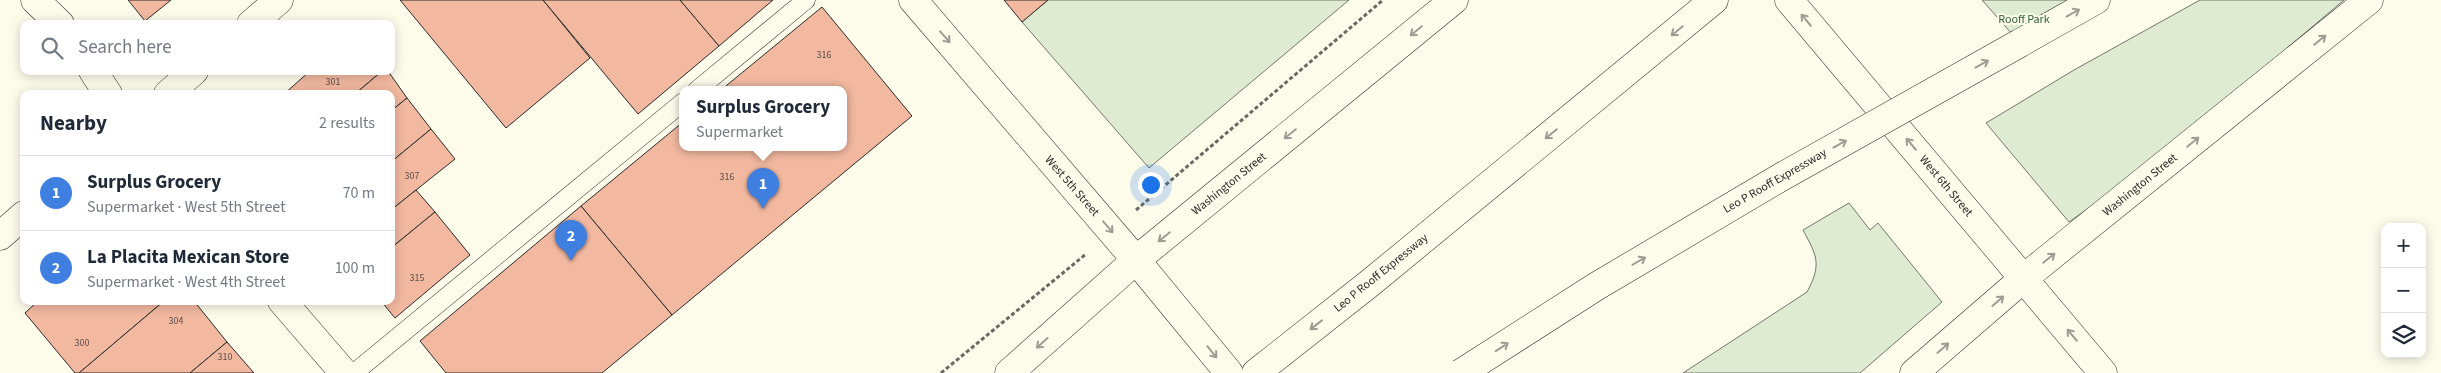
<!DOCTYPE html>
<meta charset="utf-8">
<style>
body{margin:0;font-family:"Source Sans 3",sans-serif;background:#f6f6f7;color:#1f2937}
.controls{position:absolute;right:15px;bottom:15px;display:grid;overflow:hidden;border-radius:10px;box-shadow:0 2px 12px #0003}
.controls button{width:45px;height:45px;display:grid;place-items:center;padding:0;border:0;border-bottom:1px solid #e0e1e3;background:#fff;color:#1f2937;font:25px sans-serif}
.you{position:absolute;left:1150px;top:184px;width:18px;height:18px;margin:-12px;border:4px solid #fff;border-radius:50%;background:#1a73e8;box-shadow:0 0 0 8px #1a73e833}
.badge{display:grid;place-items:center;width:32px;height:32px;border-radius:50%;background:#2563eb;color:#fff;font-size:16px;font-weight:700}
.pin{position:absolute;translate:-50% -41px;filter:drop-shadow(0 1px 2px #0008)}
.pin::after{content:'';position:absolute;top:26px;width:18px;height:15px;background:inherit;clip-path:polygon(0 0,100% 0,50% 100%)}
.popup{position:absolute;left:679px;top:86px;width:168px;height:65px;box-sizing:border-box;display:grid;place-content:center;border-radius:10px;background:#fff;filter:drop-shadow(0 1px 4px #0005);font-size:16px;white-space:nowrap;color:#747a83}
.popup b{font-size:19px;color:#1f2937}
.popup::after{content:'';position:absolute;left:50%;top:100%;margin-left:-10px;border:10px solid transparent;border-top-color:#fff}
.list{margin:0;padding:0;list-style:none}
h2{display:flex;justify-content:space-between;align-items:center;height:65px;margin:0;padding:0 20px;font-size:21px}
h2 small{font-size:16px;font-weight:400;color:#747a83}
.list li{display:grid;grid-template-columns:32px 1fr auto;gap:15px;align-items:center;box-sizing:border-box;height:75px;padding:0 20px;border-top:1px solid #e0e1e3}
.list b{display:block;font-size:19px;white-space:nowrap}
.list p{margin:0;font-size:16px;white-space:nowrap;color:#747a83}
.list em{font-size:16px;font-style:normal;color:#747a83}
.icon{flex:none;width:28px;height:28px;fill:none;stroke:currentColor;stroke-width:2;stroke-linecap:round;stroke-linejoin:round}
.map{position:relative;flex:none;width:2441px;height:373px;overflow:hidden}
.search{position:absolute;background:#fff;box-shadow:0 2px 12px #0003;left:20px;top:20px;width:375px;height:55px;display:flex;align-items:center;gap:12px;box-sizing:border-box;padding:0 18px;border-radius:10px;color:#747a83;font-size:19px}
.panel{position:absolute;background:#fff;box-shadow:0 2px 12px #0003;left:20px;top:90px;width:375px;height:215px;border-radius:10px}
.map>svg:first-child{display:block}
.green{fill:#deebd1;stroke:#74746e}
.building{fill:#f2b8a0;stroke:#2b2b2b}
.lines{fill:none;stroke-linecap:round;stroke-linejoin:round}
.lane-casing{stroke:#2b2b2b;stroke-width:19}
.secondary-casing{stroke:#2b2b2b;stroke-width:29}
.primary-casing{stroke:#2b2b2b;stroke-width:29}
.highway-casing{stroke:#2b2b2b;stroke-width:29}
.path{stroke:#6a6964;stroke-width:3;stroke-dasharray:4 2.5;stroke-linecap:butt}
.lane{stroke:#fdfbea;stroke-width:18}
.secondary{stroke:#fdfbea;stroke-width:28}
.primary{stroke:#fdfbea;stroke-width:28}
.highway{stroke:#fdfbea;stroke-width:28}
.highway-bridge-casing{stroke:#2b2b2b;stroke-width:29;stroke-linecap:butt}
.highway-bridge{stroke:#fdfbea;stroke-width:28}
.oneway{stroke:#9e9d94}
.labels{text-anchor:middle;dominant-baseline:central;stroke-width:4;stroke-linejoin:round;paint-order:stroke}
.number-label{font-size:10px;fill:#5d4e48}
.park-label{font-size:12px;fill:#34623c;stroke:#fdfbea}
.street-label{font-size:12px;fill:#2b2b2b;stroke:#fdfbea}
</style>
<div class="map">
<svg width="2441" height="373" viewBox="0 0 2441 373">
<rect width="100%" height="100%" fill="#fdfbea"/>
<g class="green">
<path d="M1048 0H1349L1149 168 1022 22Z"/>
<path d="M1982 0H2096L2020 43Z"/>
<path d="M2200 0H2344L2150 164 2069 222 1986 123 2074 70Z"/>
<path d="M1849 203 1870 230 1878 223 1942 302 1860 373H1683L1807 292C1822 264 1817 256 1803 230Z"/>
</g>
<g class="building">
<path d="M128 0H171L145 21Z"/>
<path d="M400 0H543L590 58 506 128Z"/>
<path d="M543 0H680L719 46 638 114Z"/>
<path d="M680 0H773L719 46Z"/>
<path d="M1004 0H1048L1022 22Z"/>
<path d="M822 7 912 116 672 315 581 206 683 122V148H843V90H721Z"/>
<path d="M310 71H382L355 94H284Z"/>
<path d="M382 71H388L407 98 391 111V94H355Z"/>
<path d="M407 98 431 129 391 162V111Z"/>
<path d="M431 129 455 159 391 210V162Z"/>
<path d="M416 190 435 212 391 248V210Z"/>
<path d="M581 206 672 315 602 373H446L420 341Z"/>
<path d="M435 212 470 255 395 318 381 301H391V248Z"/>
<path d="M38 301H164L79 373H75L25 313Z"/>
<path d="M164 301H194L227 342 190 373H79Z"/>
<path d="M227 342 254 373H190Z"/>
</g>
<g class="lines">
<defs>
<g id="lane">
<path d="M697 90 806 0"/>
<path d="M354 373 683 102"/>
</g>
<g id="secondary">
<path d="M35 0 60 24"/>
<path d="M913 0 1136 260 1229 373"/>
<path d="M1789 0 2103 373"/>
<path d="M251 24 279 0"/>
<path d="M93 71 108 94"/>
<path d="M168 94 194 71"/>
<path d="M0 236 24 215"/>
<path d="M282 301 344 373"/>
<path d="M1009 373 1136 260 1454 0"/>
</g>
<path id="primary" d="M1914 373 2024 278 2369 0"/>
<g id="highway">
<path d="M2020 43 2096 0"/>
<path d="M1256 373 1370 283 1714 0"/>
</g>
</defs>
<use href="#lane" class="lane-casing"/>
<use href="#secondary" class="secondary-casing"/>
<use href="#primary" class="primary-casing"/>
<use href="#highway" class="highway-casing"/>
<g class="path">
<path d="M1136 210 1383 0"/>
<path d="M941 373 1086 254"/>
</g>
<use href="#lane" class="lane"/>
<use href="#secondary" class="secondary"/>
<use href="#primary" class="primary"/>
<use href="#highway" class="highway"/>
<defs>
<path id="highway-bridge" d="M1461 373 1597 286 1783 176 2020 43"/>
</defs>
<use href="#highway-bridge" class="highway-bridge-casing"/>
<use href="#highway-bridge" class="highway-bridge"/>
</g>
<defs><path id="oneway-shaft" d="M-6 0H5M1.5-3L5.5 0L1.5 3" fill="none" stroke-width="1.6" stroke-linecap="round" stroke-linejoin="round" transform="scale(1.25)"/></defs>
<g class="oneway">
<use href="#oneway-shaft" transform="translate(2073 13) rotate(-29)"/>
<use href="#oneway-shaft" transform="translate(1806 20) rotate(-130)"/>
<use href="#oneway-shaft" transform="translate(1416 31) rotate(141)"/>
<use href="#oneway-shaft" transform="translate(1677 31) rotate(141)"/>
<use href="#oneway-shaft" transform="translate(945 37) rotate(49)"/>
<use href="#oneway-shaft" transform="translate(2320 40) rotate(-39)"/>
<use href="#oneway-shaft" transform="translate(1982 64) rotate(-29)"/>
<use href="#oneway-shaft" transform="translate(1290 134) rotate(141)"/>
<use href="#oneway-shaft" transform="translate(1551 134) rotate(141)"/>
<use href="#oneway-shaft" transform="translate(2193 142) rotate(-39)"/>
<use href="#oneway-shaft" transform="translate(1840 144) rotate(-29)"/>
<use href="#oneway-shaft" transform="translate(1911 144) rotate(-130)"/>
<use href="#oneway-shaft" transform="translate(1108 227) rotate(49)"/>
<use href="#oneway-shaft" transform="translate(1164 237) rotate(141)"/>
<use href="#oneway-shaft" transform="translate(2049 258) rotate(-39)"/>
<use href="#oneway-shaft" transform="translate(1639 261) rotate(-30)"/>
<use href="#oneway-shaft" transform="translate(1998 301) rotate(-41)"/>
<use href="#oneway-shaft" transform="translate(1316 325) rotate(142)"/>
<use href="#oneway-shaft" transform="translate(2072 335) rotate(-130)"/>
<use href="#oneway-shaft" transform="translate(1042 343) rotate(138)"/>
<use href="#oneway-shaft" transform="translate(1502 347) rotate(-33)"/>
<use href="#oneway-shaft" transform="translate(1943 348) rotate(-41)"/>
<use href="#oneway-shaft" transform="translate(1212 352) rotate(51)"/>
</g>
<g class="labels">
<g class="number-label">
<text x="824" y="55">316</text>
<text x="333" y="82">301</text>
<text x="412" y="176">307</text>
<text x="727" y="177">316</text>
<text x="417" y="278">315</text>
<text x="176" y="321">304</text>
<text x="82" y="343">300</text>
<text x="225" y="357">310</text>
</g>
<g class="park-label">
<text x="2024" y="19">Rooff Park</text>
</g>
<g class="street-label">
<text transform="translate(1775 181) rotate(-30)">Leo P Rooff Expressway</text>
<text transform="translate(1229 184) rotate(-39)">Washington Street</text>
<text transform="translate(2140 185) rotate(-39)">Washington Street</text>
<text transform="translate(1072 186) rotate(49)">West 5th Street</text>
<text transform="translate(1946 186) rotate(50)">West 6th Street</text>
<text transform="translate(1381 273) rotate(-39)">Leo P Rooff Expressway</text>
</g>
</g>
</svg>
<div class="controls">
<button>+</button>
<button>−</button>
<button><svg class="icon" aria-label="layers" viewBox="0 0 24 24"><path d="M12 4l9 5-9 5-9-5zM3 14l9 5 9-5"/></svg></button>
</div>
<div class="you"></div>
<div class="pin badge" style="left:763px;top:209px;background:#3f7fe0">1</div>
<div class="popup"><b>Surplus Grocery</b>Supermarket</div>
<div class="pin badge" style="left:571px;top:261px;background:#3f7fe0">2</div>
<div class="search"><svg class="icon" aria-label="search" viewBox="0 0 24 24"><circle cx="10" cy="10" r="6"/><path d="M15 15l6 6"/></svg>Search here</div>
<section class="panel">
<h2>Nearby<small>2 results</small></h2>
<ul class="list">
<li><span class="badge" style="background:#3f7fe0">1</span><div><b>Surplus Grocery</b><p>Supermarket · West 5th Street</p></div><em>70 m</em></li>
<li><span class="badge" style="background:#3f7fe0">2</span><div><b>La Placita Mexican Store</b><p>Supermarket · West 4th Street</p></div><em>100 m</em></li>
</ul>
</section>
</div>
